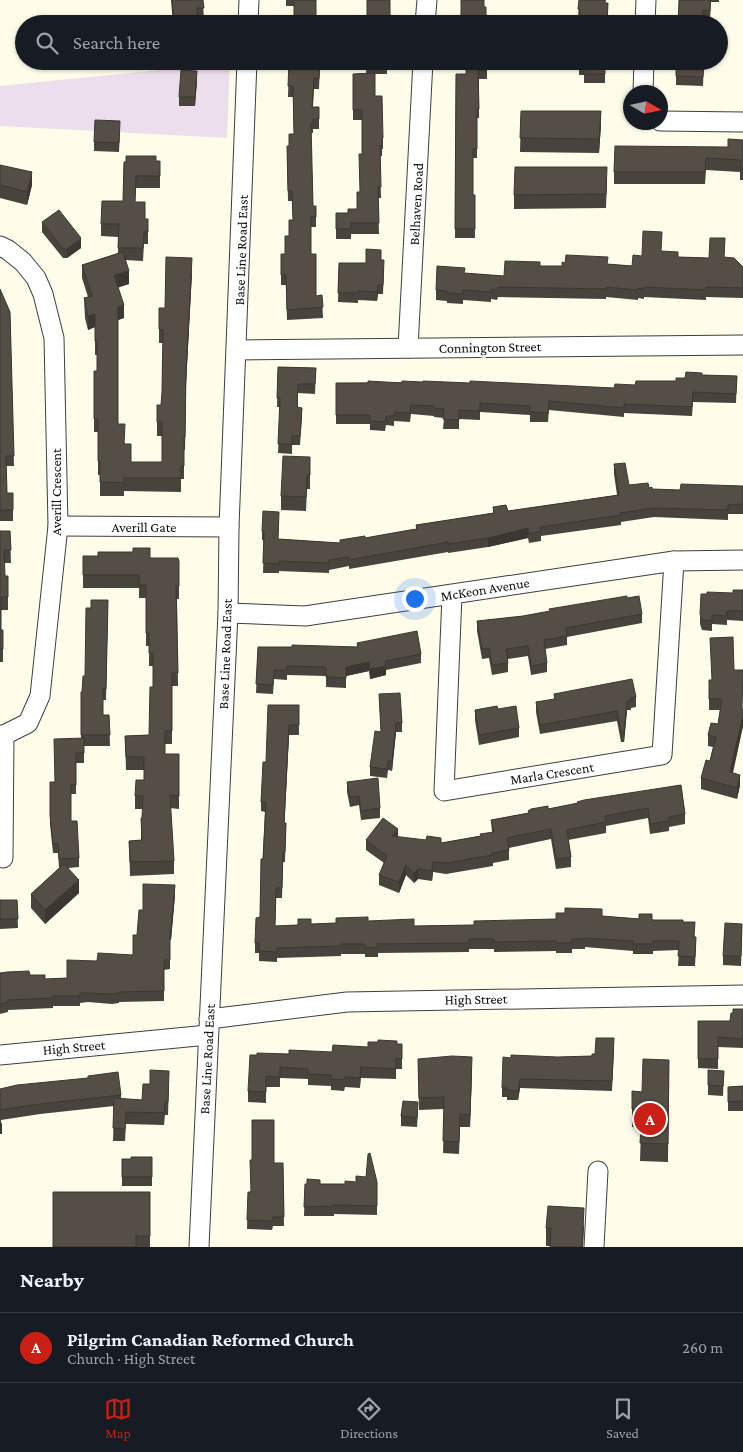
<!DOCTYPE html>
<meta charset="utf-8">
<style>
body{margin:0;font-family:"Crimson Pro",serif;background:#20242c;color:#f1f3f6}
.compass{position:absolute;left:623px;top:85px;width:45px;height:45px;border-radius:50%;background:#171b24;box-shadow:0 1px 4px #0004;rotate:99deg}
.you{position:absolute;left:414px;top:598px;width:18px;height:18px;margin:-12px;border:4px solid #fff;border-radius:50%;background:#1a73e8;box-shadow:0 0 0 8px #1a73e833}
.badge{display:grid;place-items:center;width:32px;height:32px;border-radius:50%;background:#c92015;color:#fff;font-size:16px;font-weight:700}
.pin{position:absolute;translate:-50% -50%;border:2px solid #fff;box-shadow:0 1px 5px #0006}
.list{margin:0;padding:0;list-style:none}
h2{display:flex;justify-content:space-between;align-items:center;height:65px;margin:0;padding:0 20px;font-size:21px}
h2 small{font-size:16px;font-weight:400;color:#9ea1a6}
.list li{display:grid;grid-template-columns:32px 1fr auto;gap:15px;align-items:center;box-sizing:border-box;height:70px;padding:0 20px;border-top:1px solid #363941}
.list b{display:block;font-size:19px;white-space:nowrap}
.list p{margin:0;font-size:16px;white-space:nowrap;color:#9ea1a6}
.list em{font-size:16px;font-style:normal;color:#9ea1a6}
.icon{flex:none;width:28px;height:28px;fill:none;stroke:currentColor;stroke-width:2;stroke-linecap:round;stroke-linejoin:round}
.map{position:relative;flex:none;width:743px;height:1247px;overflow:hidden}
.search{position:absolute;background:#171b24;box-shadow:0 1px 4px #0004;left:15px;right:15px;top:15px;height:55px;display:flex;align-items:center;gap:12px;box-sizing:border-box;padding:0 18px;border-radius:28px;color:#9ea1a6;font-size:19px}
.sheet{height:135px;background:#171b24}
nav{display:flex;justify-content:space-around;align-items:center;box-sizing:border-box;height:70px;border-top:1px solid #363941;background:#171b24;font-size:14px;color:#9ea1a6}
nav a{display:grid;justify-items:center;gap:2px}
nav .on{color:#c92015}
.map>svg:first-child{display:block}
.industrial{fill:#ecdeec}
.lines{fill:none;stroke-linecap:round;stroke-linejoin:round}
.minor-casing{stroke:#3e3e3e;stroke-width:21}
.minor{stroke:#fff;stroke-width:19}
.wall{fill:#49433d}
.shaded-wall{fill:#3c3732}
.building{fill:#554e47;stroke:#3c3732}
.labels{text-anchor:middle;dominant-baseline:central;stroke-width:5;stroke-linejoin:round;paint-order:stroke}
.street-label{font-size:14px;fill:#0b0b0b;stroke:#fff}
</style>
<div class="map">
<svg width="743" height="1247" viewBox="0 0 743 1247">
<rect width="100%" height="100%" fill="#fffdea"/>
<path class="industrial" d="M230 63 227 138 0 126V86Z"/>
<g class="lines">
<defs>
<g id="minor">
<path d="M248 24 249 0"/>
<path d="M425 24 427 0"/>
<path d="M645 24 646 0"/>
<path d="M643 92 644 61"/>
<path d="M660 121 743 122"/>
<path d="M0 246 8 250 23 262 36 278 43 294 54 338 58 526 40 696 28 723 4 735H0"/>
<path d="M408 348 423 61"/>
<path d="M237 350 743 345"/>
<path d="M58 526 229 527"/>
<path d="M452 595 444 791 662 755 674 561"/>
<path d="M228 613 305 616 674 561 743 560"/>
<path d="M3 858 4 735"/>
<path d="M209 1019 347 1002 743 995"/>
<path d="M0 1055 208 1035"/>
<path d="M199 1247 228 613 229 527 247 61"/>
<path d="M594 1247 598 1171"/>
</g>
</defs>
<use href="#minor" class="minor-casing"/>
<use href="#minor" class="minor"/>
</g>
<g class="wall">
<path d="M171 0H203L204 22H198V24H173Z"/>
<path d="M286 0H316L294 6H286Z"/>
<path d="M579 0H606L605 3H608V24H580V19H578Z"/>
<path d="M679 0H719V2H711L710 20H703Z"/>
<path d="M289 61H320L319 89H314L313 107H319V129H313V133H311L313 206 316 216V227H311V254L316 296 322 295 323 318 287 320 286 285H281V254H285L293 220 292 201H288L287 146H289L294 134 293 97H288Z"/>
<path d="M367 61H387V74H375V96L383 138V149H382V156H380L381 198H378L379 234H351V239H336V213H348L357 209 360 192 362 154V120H353V74L366 73Z"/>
<path d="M487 61V79H479V118H477V158H473V195H475V238H455L456 74H466Z"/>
<path d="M579 61H605V83H584V75H579Z"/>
<path d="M676 61H704L703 86 676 85Z"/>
<path d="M197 80 195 106H179V97Z"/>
<path d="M521 111 601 125 599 153 520 152Z"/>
<path d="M120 131 119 152 94 151V142Z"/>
<path d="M743 140V180H740V172L706 170 705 184H614V172L728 147Z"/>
<path d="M160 161V188H136L135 202 145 219H148V244H144L143 261 125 260 129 284 118 287 124 318 118 320V424L131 462H162V436H157V405H161L162 392 163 343H159V329L165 308 192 272 186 384 185 450H184V479H181V492L124 491V496H100V475H98V432H94V371H97V355H95V327L88 330 85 318 84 298 88 297 82 278V265L118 253V237L101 236V224L123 201 124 162Z"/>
<path d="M0 165 32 185 27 205 0 198Z"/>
<path d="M607 181 606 208 514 209V195Z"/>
<path d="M42 222 81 248 67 258H63L42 232Z"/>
<path d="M725 248 724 257 743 267V298L706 297V300L644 297V299L638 298V300L606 297V299L498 297 497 300 491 299V302L463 300V304L447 303V301L436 300V290L465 273 504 276 540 266H562L608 264 632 266 642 256 662 251 678 257 709 258Z"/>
<path d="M381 260 384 269 383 294H378L377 301 358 300V303L338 302 339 263H366Z"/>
<path d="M0 289 10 312 14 466H6L7 493H13V521H0Z"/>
<path d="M278 367 316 368 315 394 298 393V407L302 417 300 445H292V454L278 453 280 407H277Z"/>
<path d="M702 375 737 376 736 403 693 402 692 416 624 413V417L549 410 548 422H530V415L480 412V420L459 419V429H443L444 418 434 417V416L411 414 410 422 394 421V426L386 425 385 431 370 430V424H336V383L423 382 614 388 635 385 676 381 685 378Z"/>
<path d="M614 464 629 485 649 488 652 489 680 490 743 486V514H728V520L654 517 621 522V525L541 536V541L529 543 528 538 488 547 448 553V552L349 569V566L329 570V573L279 571V573H263L264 540H262V531L279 521 278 539 340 543V540L365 538 416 529V525L493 513V507L508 511 617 495 614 474Z"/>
<path d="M310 471V489H307L306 511 281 510V496Z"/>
<path d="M0 531H10L11 563H4L5 576H8V610H1V630H3V662H0Z"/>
<path d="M83 556 150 558 179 574V599H177L178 686H172V744H165V754H179V809L170 808 174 861V874L130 876 129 841 141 840V818H142L143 809H135V796L144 780V770H126L125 736 149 735 153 687V666H149V646H146V598H139V588H83Z"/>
<path d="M743 590V621L727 620V625L712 624V631L702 630 700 624V614L707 594 733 593Z"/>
<path d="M627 598 642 614V623L567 637V645L545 649 547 663V672L531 675 528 656 508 659V672L492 675 489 658 482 659 477 631V621L523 616Z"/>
<path d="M108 600 106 700H103V715H109L110 746H84V763H76V794H71V821L79 858V867L68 868 79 893 45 924 31 908V894L59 868 58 853H53L50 824V782H55L81 739V692H82L85 676 91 608Z"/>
<path d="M357 643 421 654V663L386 670V675L370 679 369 671 346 676V688L326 687V676L287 675V680L274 679 273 694 256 693 258 647H357Z"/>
<path d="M734 670 742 709 743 726 733 773 740 785 737 799 701 789V778L710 761 713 747 708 746V735L718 724 720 710H709V680H711Z"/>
<path d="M379 694 402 723V732H396L392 771 388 770 387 778 370 776V767L381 732Z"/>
<path d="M554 694 636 697V707L631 708V710H627L624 742H621L617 721 540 734 536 712V702L554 699Z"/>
<path d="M299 705V735H289L284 823H286L285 862H283L282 898H276L275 926 336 923 368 921 414 926 474 925 602 916 683 922 695 937 696 946 695 966H678L679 950 653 951V954H633V951L585 947V949H572V953H556V951L494 952V949H469V952L378 953V957H365V954H341V956L277 958V962L259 961V953H255V943L260 917 265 812 261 811V802L266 762Z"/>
<path d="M498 709 519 728V737L479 745 475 720V710Z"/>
<path d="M347 782 380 808V818L361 820 359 805 350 807 347 792Z"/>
<path d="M681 785 685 814V824L669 827V831L650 834 648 818 606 826V833L568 840 571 857V867L556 869 551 839 509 848V860L493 863V866L446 874 433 872 432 881 418 879 414 883 406 875 399 893 379 885V875L384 863 366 850V840L398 837 441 843 480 836 492 832 491 820 528 813 548 809Z"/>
<path d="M175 895 171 940H170V969L164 970V1001L119 1002V1003L112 1004 88 1002 80 1003V1006H53V1008L8 1010V1012L0 1014V973L30 975 45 979 67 978 97 961 133 955 143 910Z"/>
<path d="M0 900H17L18 928 0 929Z"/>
<path d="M742 933 741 966 723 965V956Z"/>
<path d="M743 1009V1048L718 1047V1069L698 1068V1021H730L733 1013Z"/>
<path d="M397 1044H402V1069H396V1079L361 1078 360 1088 345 1087 344 1091 331 1090V1086L308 1085V1079L280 1078V1087H266V1103L248 1102V1091L289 1054 332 1052 368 1047Z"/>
<path d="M614 1047 612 1091 520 1088 518 1100H507V1097H502V1088L558 1057 592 1056 595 1054Z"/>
<path d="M418 1059 472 1069 470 1127H460L459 1154 443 1153 444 1109 419 1110Z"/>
<path d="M669 1060 668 1162 640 1161 641 1128 632 1127V1091L642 1092Z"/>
<path d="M724 1071 723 1096 708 1095V1085Z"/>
<path d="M169 1083 168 1115H165L164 1125 126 1124 125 1141H113L114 1106 40 1114 1 1120 2 1134H0V1089L121 1095V1099L142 1100Z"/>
<path d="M743 1086V1111H728V1087Z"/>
<path d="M418 1111 417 1127 401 1126V1116Z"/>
<path d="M152 1157V1186H122V1159H131Z"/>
<path d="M274 1163H283L284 1226H273L272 1230 247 1229 248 1192H250Z"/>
<path d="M377 1182V1215L334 1214V1216H304L305 1184H345Z"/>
<path d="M150 1192V1247H53Z"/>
<path d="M584 1226 583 1247H550V1246H546V1228Z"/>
</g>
<g class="shaded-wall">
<path d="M197 71V80L195 106V97Z"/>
<path d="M601 111V125L599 153V139Z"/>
<path d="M32 172V185L27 205V192Z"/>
<path d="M81 238V248L67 258V249Z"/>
<path d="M192 258V272L186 384 185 450 186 371Z"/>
<path d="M129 271V284L114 289V275Z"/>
<path d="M378 285V294L377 301V292Z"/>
<path d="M124 305V318L118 320V307Z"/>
<path d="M95 314V327L88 330V316Z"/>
<path d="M528 528V538L488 547V538Z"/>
<path d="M369 662V671L346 676V688V667Z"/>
<path d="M386 666V675L370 679V669Z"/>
<path d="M627 701V710L624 742V732Z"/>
<path d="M743 715V726L730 783V772Z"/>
<path d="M396 723V732L392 771V761Z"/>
<path d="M289 725V735L284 833V823Z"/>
<path d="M740 775V785L737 799V788Z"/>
<path d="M398 829V839L392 836Z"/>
<path d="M433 862V872L432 881V871Z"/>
<path d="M406 865V875L399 893V882Z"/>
<path d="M418 869V879L414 883V873Z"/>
<path d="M79 880V893L45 924V910Z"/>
<path d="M175 885V895L171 940V930Z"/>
<path d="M472 1057V1069L470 1127V1115Z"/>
<path d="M520 1079V1088L518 1100V1091Z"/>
<path d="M2 1123V1134H0V1124Z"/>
<path d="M584 1208 583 1247H582Z"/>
</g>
<g class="building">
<path d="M172 0H203L204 8H197L198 21 174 23Z"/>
<rect x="294" y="0" width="22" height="24"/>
<rect x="367" y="0" width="23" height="24"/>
<path d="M461 0H484V7H486V24H461Z"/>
<path d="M579 0H605V3H608L607 24H580V10L578 9Z"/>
<path d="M679 0H710V11L703 10V24H678Z"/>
<path d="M289 61H320L319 79 314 78 312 107H319V119H313V123H311L313 206H316V217H311V254H316V296L322 295 323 307 287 310 286 275H281V254H285V236H289V220H293L292 191H288L287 146H289V134H294L293 86H288Z"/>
<path d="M367 61H387V64H366Z"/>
<path d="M466 61H487V70H478L479 109H477V149H473V195H475V229H455L456 74H466Z"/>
<path d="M579 61H605V74H584V65H579Z"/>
<path d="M676 61H704L703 77 676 76Z"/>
<path d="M181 70 197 71 195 97H179Z"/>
<path d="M375 73V96H382L383 138H382V146H380L381 187H378L379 223H351V229H336V213H348V209H357V192H360L359 154H362V110H353V74Z"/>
<path d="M521 111H601L599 139 520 138Z"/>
<path d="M95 120 120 121 119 143 94 142Z"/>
<path d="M728 139 743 140V168H740L741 160 706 158 705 172H614L615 146 728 147Z"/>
<path d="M126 156H156V161H160V176H136L135 202H145V219H148V232H144L143 248H118L119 224H101L102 201H123L124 162H126Z"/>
<path d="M0 165 32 172 27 192 0 185Z"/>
<path d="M515 167H607L606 194 514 195Z"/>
<path d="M59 210 81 238 67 249H63L42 222Z"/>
<path d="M643 231 662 232 661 251 678 252V257L709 258 710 238H725L724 257 734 258 743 267V288L706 287V290L644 287V289L638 288V290L606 287V289L498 287 497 290 491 289V292L463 290V294L447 293V291L436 290 437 266 465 268 464 273 504 276 505 261 540 262V266H562V262L565 263 566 255 608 257 607 264 632 266 633 255 642 256Z"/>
<path d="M366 249 381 250V260H384L383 285H378L377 292 358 291V293H338L339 263H366Z"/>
<path d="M123 252 129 271 114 275 124 305 118 307V424H125L124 444H131V462H162V422H157V405H161L162 392 163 330 159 329V308H165L166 257 192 258 186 371 185 437H184V466H181V478H124V483L100 482V461H98V419H94V371H97V341H95V314L88 316 85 305H86L84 298 92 296 82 265Z"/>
<path d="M0 289 10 312 14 456H6L7 493H13V510H0Z"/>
<path d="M278 367 316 368 315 384H298L297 407 302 408 300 436H292V444H278L280 398H277Z"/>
<path d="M686 372 702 373V375L737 376 736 394 693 392 692 407 624 404V408L549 401 548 413 530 412V406L480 403V411L459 410V420L443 419 444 409 434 408V406L411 405 410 413 394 412V416H386L385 422 370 421V415H336V383H368V381L402 383V381L423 382V381L470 383V381L614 388 615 384 635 385 636 381H676V378H685Z"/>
<path d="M283 456 310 457V475H307L306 497 281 496Z"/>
<path d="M625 463 629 485 648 483 649 488 652 487V489L680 490 681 484 743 486V504L728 505V510L654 508 620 513 621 515 540 527 541 531 529 534 528 528 488 538 448 544V542L349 560V557L329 560V563L279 561V564L263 563 264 531H262L263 511 279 512 278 539 340 543V540L365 536V538L410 530 417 529 416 525 494 513 493 507 506 505 508 511 619 495 614 464Z"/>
<path d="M0 531H10L11 550H4L5 576H8V597H1V630H3V649H0Z"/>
<path d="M133 548H150V558H178L179 561V586H176L178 673H172V731H165V754H179V796L170 795 174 861 130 862 129 841 142 840 141 818H142L143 796H135L136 780H144V757H126L125 736 149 735 150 687H153V653H149V633H146V585H139V575H83V556H98V552H133Z"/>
<path d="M733 590H743V611H727V616L712 615V621L702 620 700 614 701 594H707V592L733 593Z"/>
<path d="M627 596V598L639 596 642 614 566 628 567 636 544 640 547 663 531 666 528 646 506 649 508 663 492 665 489 648 482 649 477 621 523 616 550 611 549 609Z"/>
<path d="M91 600H108L106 689H103V715H109L110 735H81V692H82L83 676H85L86 608H91Z"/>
<path d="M417 631 421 654 385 661 386 666 370 669 369 662 346 667V678L326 677V667L287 666V670H274L273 685 256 684 258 647H292V645L358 647 357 643Z"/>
<path d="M733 637 734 670H743L742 709H743V715L730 772 740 775 737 788 701 778 706 760 710 761 716 737 708 735 711 723 718 724 722 699H709V680H712L710 638Z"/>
<path d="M632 679 636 697 631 698V701H627L624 732H621L617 711 540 725 536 702 555 699 554 694Z"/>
<path d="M400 693 402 723H396L392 761H388L387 769 370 767 375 731 381 732 379 694Z"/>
<path d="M268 705H299V725H289L284 823H286L285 852H283L282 888H276L275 926 298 925V919H311V924L336 923V918L368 917V921L414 919V926L474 925V921L556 919V913H565V908L602 909V916L639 919V914H652V920H683V922H695L694 937H696L695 957 678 956 679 941H653V944H633V941L585 938V939H572V943H556V941L494 942V939H469V943L377 944 378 947 365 948V944H341V946L277 948V952L259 951V943H255L256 918 260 917 261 859H263L266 802H261L263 762H266Z"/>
<path d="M497 706 498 709 516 706 519 728 479 735 475 710Z"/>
<path d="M84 738V753H76V785H71V821H77L79 858 59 859 58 843 53 844 50 815V782H55L54 739Z"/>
<path d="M378 778 380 808 361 811 359 796 350 797 347 782Z"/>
<path d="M681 785 685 814 669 817V821L650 824 648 808 605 816 606 822 567 830 571 857 556 859 551 829 507 838 509 850 492 853 493 855 446 863 433 862 432 871 418 869 414 873 406 865 399 882 379 875 387 856 366 840 383 818 398 829 392 836 426 840 427 836 441 838V843L481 836 480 834 494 832 491 820 529 813 528 811 531 809 548 806V809L578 803 577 802 584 800Z"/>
<path d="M64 864 79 880 45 910 31 894Z"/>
<path d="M143 884 175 885 171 930H170V960H164V991L119 992V993L112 994 88 993H80V996H53V998L8 1000V1002L0 1004V973L7 972 29 971 30 975H45V979L67 978V960L97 961 98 953 133 955V935H137L139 910H143Z"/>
<path d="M0 900H17L18 919H0Z"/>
<path d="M725 923 742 924 741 956H723Z"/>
<path d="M733 1009H743V1039L718 1037V1059H698V1021H730L731 1013H733Z"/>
<path d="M596 1038H614L612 1081 520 1079 518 1091 507 1090V1088H502L503 1057 511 1058V1055L558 1057 592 1056V1054H595Z"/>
<path d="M378 1040 397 1041V1044H402V1059H396V1069L361 1067 360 1078 345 1077 344 1080 331 1079V1075L308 1074V1069L280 1067V1077L266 1076V1092L248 1091 250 1055H257V1053L289 1054V1050L332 1052 333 1045 368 1047V1042H378Z"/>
<path d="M452 1056 472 1057 470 1115 460 1114 459 1142 443 1141 444 1097 419 1098 418 1059Z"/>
<path d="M643 1059 669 1060 668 1144 640 1143 642 1109H632V1091L642 1092Z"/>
<path d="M150 1070 169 1071 168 1102H165L164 1113 126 1112 125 1129 113 1128 114 1098 142 1100 143 1084H150Z"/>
<path d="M708 1070 724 1071 723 1086 708 1085Z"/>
<path d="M118 1072 121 1095 40 1104 0 1110V1089L17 1085 88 1078V1076Z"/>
<path d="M743 1086V1101L728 1102V1087Z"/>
<path d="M403 1101 418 1102 417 1118 401 1116Z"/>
<path d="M252 1120H274V1163H283L284 1217H273L272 1221 247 1220 248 1192H251L250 1160H252Z"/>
<path d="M370 1153 377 1182V1206L334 1205V1206L304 1207 305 1184H307V1179L320 1180V1184H345V1181L356 1182V1176L366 1177 368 1154Z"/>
<path d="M131 1157H152V1177H122V1159H131Z"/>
<path d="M53 1192H150V1236H136V1247H53Z"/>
<path d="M548 1206 584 1208 582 1247H550L551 1228H546Z"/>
</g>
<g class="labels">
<g class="street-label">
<text transform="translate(416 204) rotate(-87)">Belhaven Road</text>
<text transform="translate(241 250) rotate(-88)">Base Line Road East</text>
<text transform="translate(490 347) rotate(-1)">Connington Street</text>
<text transform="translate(56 492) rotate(-90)">Averill Crescent</text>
<text x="144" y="527">Averill Gate</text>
<text transform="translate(485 589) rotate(-9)">McKeon Avenue</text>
<text transform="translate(225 654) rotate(-88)">Base Line Road East</text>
<text transform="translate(552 773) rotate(-9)">Marla Crescent</text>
<text transform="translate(476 999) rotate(-1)">High Street</text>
<text transform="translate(74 1047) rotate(-5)">High Street</text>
<text transform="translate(207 1059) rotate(-87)">Base Line Road East</text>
</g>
</g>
</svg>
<svg class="compass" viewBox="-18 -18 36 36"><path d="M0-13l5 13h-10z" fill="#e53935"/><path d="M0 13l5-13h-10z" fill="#9ea1a6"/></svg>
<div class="you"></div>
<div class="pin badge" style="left:650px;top:1119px">A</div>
<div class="search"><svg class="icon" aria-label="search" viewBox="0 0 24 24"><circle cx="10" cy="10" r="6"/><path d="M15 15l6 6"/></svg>Search here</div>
</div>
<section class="sheet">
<h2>Nearby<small></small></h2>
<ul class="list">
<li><span class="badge">A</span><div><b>Pilgrim Canadian Reformed Church</b><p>Church · High Street</p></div><em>260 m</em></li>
</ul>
</section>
<nav>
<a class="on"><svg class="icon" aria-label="map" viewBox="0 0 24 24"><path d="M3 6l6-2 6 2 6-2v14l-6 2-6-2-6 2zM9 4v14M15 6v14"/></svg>Map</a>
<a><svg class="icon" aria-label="directions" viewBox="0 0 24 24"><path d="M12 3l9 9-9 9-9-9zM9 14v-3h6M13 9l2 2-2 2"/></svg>Directions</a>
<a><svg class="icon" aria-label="saved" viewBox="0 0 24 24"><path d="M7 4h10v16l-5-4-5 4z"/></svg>Saved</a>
</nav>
